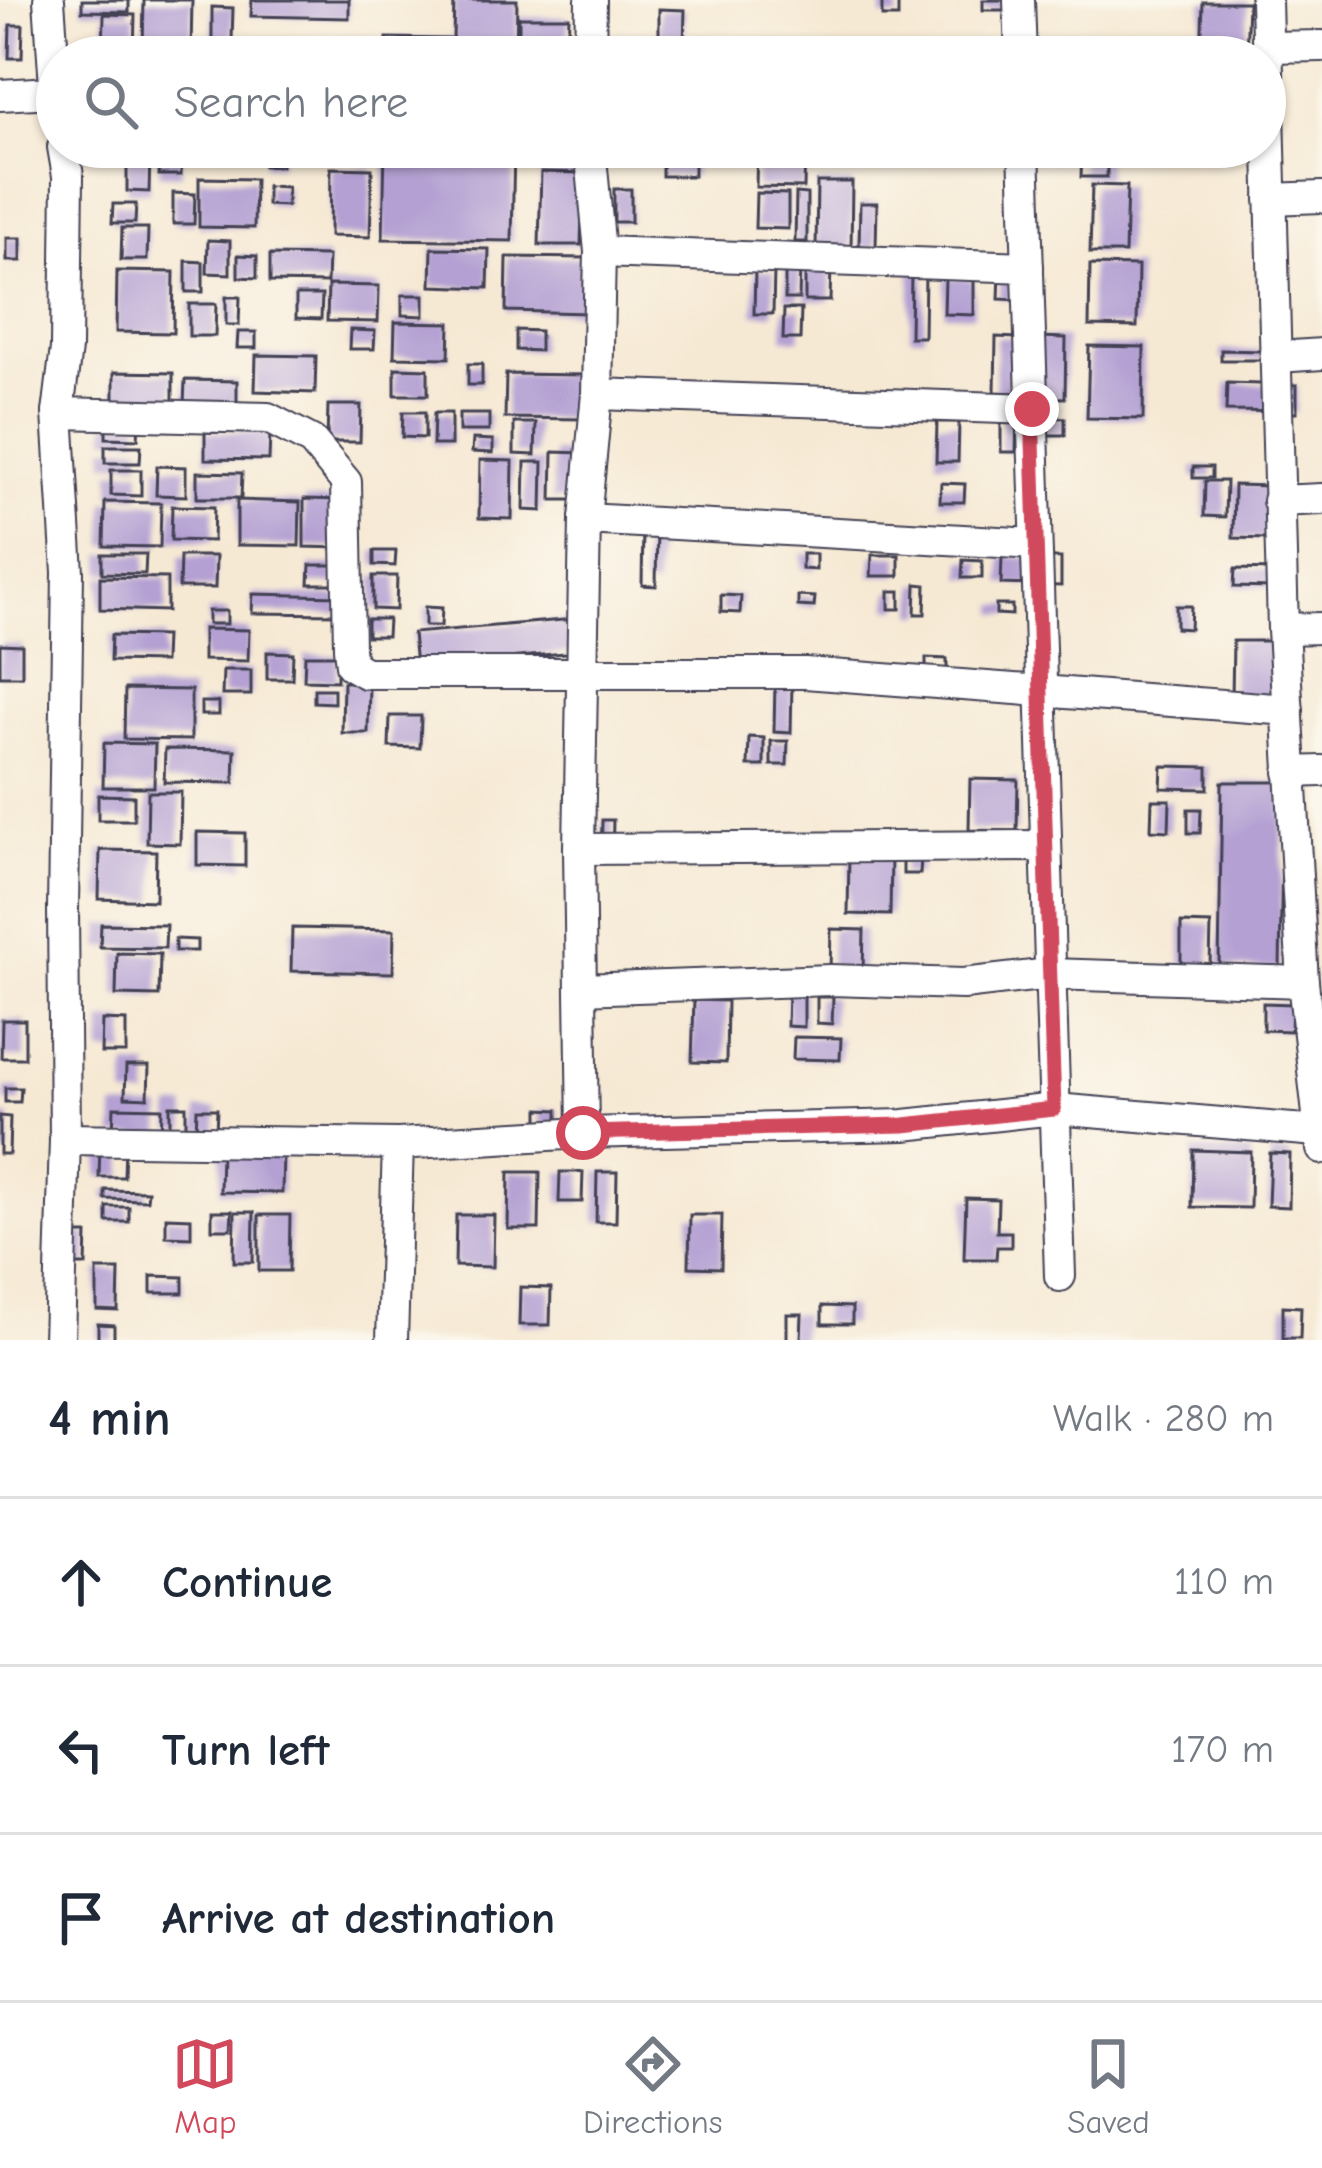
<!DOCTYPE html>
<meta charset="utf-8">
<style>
body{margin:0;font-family:"Comic Neue",sans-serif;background:#f2f2f3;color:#1f2937}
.stop{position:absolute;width:36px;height:36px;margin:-27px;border:9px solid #d1495b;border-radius:50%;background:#fff}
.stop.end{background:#d1495b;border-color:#fff;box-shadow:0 3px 12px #0008}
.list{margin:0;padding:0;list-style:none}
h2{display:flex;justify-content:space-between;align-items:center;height:156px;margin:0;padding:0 48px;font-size:51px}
h2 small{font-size:39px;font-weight:400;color:#747a83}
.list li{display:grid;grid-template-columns:78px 1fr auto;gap:36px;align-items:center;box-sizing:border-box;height:168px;padding:0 48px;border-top:3px solid #e0e1e3}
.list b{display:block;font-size:45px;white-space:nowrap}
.list em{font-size:39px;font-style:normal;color:#747a83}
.icon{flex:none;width:66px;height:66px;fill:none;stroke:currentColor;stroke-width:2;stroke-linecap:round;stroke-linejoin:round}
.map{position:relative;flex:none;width:1322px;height:1340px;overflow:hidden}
.search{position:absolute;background:#fff;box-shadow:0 3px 9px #0004;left:36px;right:36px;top:36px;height:132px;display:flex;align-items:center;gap:30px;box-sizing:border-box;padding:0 42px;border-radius:66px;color:#747a83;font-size:45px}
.sheet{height:660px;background:#fff}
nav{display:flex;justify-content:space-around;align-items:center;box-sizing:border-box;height:168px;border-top:3px solid #e0e1e3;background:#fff;font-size:33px;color:#747a83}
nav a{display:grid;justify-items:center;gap:6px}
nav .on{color:#d1495b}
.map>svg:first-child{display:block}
.building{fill:#b4a0d3}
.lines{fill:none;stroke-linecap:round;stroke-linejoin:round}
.minor-casing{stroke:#424052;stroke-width:34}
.minor{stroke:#fff;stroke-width:30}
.route{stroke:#d1495b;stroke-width:15}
</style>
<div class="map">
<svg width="1322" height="1340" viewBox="0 0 1322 1340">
<rect width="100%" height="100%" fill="#fbf7ec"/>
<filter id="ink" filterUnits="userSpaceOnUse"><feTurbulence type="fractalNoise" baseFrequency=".00833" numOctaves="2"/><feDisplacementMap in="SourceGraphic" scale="24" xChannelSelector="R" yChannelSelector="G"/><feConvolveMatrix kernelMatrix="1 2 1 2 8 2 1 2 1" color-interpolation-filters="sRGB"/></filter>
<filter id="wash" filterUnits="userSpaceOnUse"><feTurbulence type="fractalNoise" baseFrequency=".004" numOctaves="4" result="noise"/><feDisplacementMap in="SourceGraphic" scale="48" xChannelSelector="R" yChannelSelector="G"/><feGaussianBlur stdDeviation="2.7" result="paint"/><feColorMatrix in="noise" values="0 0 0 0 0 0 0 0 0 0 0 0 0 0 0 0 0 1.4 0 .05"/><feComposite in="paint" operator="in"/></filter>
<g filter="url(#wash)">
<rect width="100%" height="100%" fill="#f6e9d4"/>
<g id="blocks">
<g class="building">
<path d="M82 0H129V12L82 11Z"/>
<path d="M144 0H192L191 52 143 51Z"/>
<path d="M252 0H349V18L251 16Z"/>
<path d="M454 0H517L516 57H387V38L453 39Z"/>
<rect x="882" y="0" width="16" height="17"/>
<rect x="983" y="0" width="22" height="10"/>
<path d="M1203 2H1248L1246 57H1201Z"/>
<path d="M212 7 233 8 232 40H212Z"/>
<path d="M659 9 685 10 684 44 659 43Z"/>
<path d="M104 14 135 15 134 57H103Z"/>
<path d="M519 17H569L568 41 519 40Z"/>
<path d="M10 25H23L22 58H9Z"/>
<rect x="241" y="45" width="30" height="12"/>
<path d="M328 47 347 48V57H328Z"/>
<rect x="264" y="147" width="17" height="19"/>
<path d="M385 147H514L512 241 383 239Z"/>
<path d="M757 147H805L804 188 756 187Z"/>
<path d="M542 148 578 149V163H542Z"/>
<path d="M1082 151 1107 152V177H1081Z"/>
<path d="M160 153H182L181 175H159Z"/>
<path d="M127 155H150L149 192 127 191Z"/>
<rect x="662" y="163" width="32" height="13"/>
<path d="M331 168 372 169 370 237 330 236Z"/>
<path d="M541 172 583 173 581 245H539Z"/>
<path d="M199 178 255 179 254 228 199 227Z"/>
<path d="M817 182H852L851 251 816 250Z"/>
<path d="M1092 185 1127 186 1125 253H1090Z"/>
<path d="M267 186 287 187V206L267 205Z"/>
<rect x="614" y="189" width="17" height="33"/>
<path d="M173 193 195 194 194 224H173Z"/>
<path d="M756 193 788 194V229L755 228Z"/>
<path d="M796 193 807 194V242H795Z"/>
<path d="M860 203H877L876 248 859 247Z"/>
<path d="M113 204H136L135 223H112Z"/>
<path d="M122 228H148L147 260H121Z"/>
<rect x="7" y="238" width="14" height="23"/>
<path d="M208 240 230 241V274L207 273Z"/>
<path d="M432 248 489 249 488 288 431 286Z"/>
<path d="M238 255 257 256V278L238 277Z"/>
<path d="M270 255 328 256 327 283 270 282Z"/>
<path d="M507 257 589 258V313L506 311Z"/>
<path d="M186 261 203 262V292H186Z"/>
<path d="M1090 265 1138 266 1137 327 1089 326Z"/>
<path d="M785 266H800L799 299H785Z"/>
<path d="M805 266H831L830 301H805Z"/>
<path d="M755 270 774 271 773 314H754Z"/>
<path d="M117 271 174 272 173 333 116 332Z"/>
<path d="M911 272H925L924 337H910Z"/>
<path d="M1000 272 1023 273V300L999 299Z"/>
<path d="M945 278 974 279V315L944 314Z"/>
<path d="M328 285 379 286 378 322 327 321Z"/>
<path d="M296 295H322L321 319 296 318Z"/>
<path d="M402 295H424V316L402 315Z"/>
<path d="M226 297H240L239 325H226Z"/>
<path d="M189 304H216L215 336H189Z"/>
<path d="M784 309H801L800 339H783Z"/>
<path d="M395 322 450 323 449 358 394 357Z"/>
<path d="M350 330 375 331 374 349H349Z"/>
<path d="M516 330 540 331V351L516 350Z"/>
<path d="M238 332H256V348H237Z"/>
<path d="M996 337 1018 338 1017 393 995 392Z"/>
<path d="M1038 337 1066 338 1065 398 1037 397Z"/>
<path d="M1089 346 1144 347 1143 419 1087 418Z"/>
<path d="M1221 350 1261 351V360H1221Z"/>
<path d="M256 355 316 356 315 393 255 391Z"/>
<rect x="468" y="364" width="14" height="21"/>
<path d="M395 368 428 369V395H395Z"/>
<path d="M114 372 173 373V409L114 408Z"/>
<path d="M506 374 586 375 585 419 505 418Z"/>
<path d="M185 380 237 381V407L184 406Z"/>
<path d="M1227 383 1297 385V412L1226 411Z"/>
<path d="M328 405H361L360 442H327Z"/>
<path d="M403 412H425V438L402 437Z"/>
<path d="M434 413H451V445H433Z"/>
<rect x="459" y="414" width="30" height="17"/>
<path d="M1001 417H1017L1016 452H1001Z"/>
<path d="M1040 417 1065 418V435H1040Z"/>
<path d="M106 422 139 423 138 439 106 438Z"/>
<path d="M937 422H959L958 462H936Z"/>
<path d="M514 423H536L535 455 514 454Z"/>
<path d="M205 432 270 433 269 460 205 459Z"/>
<path d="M473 439 493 440V453L472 452Z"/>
<path d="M105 446H141L140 463H105Z"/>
<path d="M553 452 583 453 582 500H552Z"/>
<path d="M480 460 513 461 512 519 479 518Z"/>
<path d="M525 462H543L542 511 524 510Z"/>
<path d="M157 466 186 467V496L156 495Z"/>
<rect x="1193" y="467" width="19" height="11"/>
<path d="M111 470H141V496L111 495Z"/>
<path d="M197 472 242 473 241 498H197Z"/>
<path d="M1205 481H1226L1225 517 1204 516Z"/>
<path d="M941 483 965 484 964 502H940Z"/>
<path d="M1234 485 1270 486 1269 539 1233 538Z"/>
<path d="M304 499 343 500 342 548 304 547Z"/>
<path d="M237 500 300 502 299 546 237 545Z"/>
<path d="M105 502 161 503 160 547 104 546Z"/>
<path d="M172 506 214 507 213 541 171 540Z"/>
<path d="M643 527H657L656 586 642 585Z"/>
<path d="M374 551H396L395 566 374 565Z"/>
<path d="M102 554H146L145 574 102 573Z"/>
<path d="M802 554H816V570L802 569Z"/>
<path d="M872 555H899V576H871Z"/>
<path d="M180 556H216L215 588H179Z"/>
<path d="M1002 557 1061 558V586L1001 584Z"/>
<path d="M963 560 982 561V578H962Z"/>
<path d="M310 565H335L334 584H309Z"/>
<path d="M1235 569 1272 570 1271 588 1234 587Z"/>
<path d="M373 576H397L396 610 373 609Z"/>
<path d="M100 577 167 578V611L100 609Z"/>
<path d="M916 584 926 585 925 614H915Z"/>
<rect x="889" y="591" width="11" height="18"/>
<path d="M253 594 339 596V614L252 613Z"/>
<path d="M721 595 741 596 740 613 721 612Z"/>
<path d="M798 596 815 597 814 607 798 606Z"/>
<path d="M996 605H1012V615L996 614Z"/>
<path d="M1176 606H1191L1190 629 1176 628Z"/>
<path d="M425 607 442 608 441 626H425Z"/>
<rect x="208" y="611" width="19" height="13"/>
<path d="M367 619H388L387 636H367Z"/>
<path d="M574 619 577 652 416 666 413 633Z"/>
<path d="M203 629 249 630 248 661 203 660Z"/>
<path d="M111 635 165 636 164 662 110 661Z"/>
<path d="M1233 641H1277L1275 699H1232Z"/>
<path d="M0 644 22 645V676H0Z"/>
<path d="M267 652 293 653 292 679H267Z"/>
<path d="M305 655H337V681L304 680Z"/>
<path d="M926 658 947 659V675H926Z"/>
<path d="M223 670H251V695H222Z"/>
<path d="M343 682H369L368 733H342Z"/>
<path d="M775 682 792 683 791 733 774 732Z"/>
<path d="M125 689 191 690V740L124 739Z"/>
<path d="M314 689H334V703L314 702Z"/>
<rect x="201" y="702" width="18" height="13"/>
<path d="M390 716H421L420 748 389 747Z"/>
<path d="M749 737 764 738V766H748Z"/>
<path d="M771 741H788L787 765H771Z"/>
<path d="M104 743 155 744 154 787H103Z"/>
<path d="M165 749 235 750 234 783 164 782Z"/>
<path d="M1162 766 1208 767V789L1161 788Z"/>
<path d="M970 779 1018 780 1017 831 969 830Z"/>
<path d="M1222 782H1283L1280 969 1219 967Z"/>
<path d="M148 792H181L180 844 147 843Z"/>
<path d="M98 795 134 796V820H98Z"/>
<path d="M1152 800H1170L1169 831 1151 830Z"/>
<path d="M1188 809H1201L1200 833H1188Z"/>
<path d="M602 820H613L612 863H601Z"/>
<path d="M197 832 245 833V866L197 865Z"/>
<path d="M100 850 156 851 155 901 99 899Z"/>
<path d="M849 856H891L890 915 848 914Z"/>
<path d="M903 858H921L920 874H903Z"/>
<path d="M1181 923 1211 924 1210 966 1181 965Z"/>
<path d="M101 924 166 925 165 948 100 947Z"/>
<path d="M292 928 394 930 393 973 291 971Z"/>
<path d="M831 929 864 930 863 972 830 971Z"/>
<path d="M175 939 197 940V951H175Z"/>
<path d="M117 953 160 954 159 996 116 995Z"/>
<path d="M788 992H804V1027L787 1026Z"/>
<path d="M817 997H833L832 1024 817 1023Z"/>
<path d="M694 1000 727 1001 726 1063 692 1062Z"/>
<path d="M1263 1003 1292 1004 1291 1031 1263 1030Z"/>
<path d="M2 1020H25V1058H1Z"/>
<path d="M102 1020 126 1021V1053H101Z"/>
<path d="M794 1037 841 1038 840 1060 793 1059Z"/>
<path d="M126 1066H149L148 1098 125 1097Z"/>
<path d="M5 1088H21L20 1102H5Z"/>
<path d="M170 1106H186V1131L170 1130Z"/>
<path d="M114 1107 162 1108 161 1137 113 1136Z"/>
<path d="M197 1109H217L216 1131H196Z"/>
<path d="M539 1109 558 1110V1125H539Z"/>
<path d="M0 1116 10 1117 9 1154H0Z"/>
<path d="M100 1144 125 1145 124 1177H99Z"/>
<path d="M221 1150 283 1152 282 1193 220 1192Z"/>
<path d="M1193 1150 1251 1152 1250 1208 1192 1207Z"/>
<path d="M1270 1153 1290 1154 1289 1207 1268 1206Z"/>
<path d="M509 1172H540L539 1229H508Z"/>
<path d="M560 1172H583L582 1202H559Z"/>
<path d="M597 1172H617L616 1222H596Z"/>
<path d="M105 1190 148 1191 147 1200 105 1199Z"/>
<path d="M966 1198 998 1199 997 1232H1011V1247H997L996 1259H964Z"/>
<rect x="107" y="1207" width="22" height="15"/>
<path d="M212 1211H232L231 1229H212Z"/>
<path d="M235 1212H254L253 1262H234Z"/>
<path d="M259 1215H290L289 1271H259Z"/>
<path d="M456 1215H494L493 1267 455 1266Z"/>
<path d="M690 1215H722L721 1268 689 1267Z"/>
<path d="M166 1217 191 1218V1237L166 1236Z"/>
<path d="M75 1234H87L86 1265H75Z"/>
<path d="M97 1270H119L118 1311 97 1310Z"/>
<path d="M151 1276 183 1277V1293H151Z"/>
<path d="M520 1287 551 1288 550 1325H519Z"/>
<path d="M822 1306 852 1307V1324H822Z"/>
<path d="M1283 1306 1301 1307 1300 1338H1283Z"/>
<path d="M787 1314H802L801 1340H787Z"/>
<path d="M98 1324 114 1325V1340H98Z"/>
</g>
</g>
</g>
<g filter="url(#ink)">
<use href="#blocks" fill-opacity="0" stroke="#424052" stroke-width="3"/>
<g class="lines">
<defs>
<g id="minor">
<path d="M49 0 57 113"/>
<path d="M1019 0 1021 57"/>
<path d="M1266 0 1283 629 1303 982 1322 1149"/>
<path d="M1267 47 1322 46"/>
<path d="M590 57 591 0"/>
<path d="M0 95 53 92"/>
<path d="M1024 147 1060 1276"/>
<path d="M1271 199 1322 197"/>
<path d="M600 252 1028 267"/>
<path d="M1278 357 1322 354"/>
<path d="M597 394 1032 409"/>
<path d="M58 413 268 418 312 441 346 482 349 648 351 665 365 673H805L1288 710"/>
<path d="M1278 501 1322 499"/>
<path d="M585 519 1036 544"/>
<path d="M1283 629 1322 628"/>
<path d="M1290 772 1322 771"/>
<path d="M579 849 1046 846"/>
<path d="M581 989 830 980 963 984 1050 974 1303 982"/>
<path d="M583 1133 579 849 585 519 597 394 600 252 590 147"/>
<path d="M65 1139 398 1144 583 1133 904 1125 1055 1109 1317 1131"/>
<path d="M59 1340 65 1139 63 909 68 572 58 413 66 348 68 176 63 147"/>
<path d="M392 1340 398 1144"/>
</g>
</defs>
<use href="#minor" class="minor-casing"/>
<use href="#minor" class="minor"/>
</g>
</g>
<g class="lines" filter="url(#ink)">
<path class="route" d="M583 1133 904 1125 1054 1109 1032 409"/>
</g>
</svg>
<div class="stop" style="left:583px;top:1133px"></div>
<div class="stop end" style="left:1032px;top:409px"></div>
<div class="search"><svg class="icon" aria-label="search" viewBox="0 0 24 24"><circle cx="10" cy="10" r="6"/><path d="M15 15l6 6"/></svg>Search here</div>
</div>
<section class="sheet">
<h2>4 min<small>Walk · 280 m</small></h2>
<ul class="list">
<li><svg class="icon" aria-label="ahead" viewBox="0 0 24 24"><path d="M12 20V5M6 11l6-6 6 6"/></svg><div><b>Continue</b></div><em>110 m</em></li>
<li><svg class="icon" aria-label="left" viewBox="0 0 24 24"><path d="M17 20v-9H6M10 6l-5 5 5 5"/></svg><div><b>Turn left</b></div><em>170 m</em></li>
<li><svg class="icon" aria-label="arrive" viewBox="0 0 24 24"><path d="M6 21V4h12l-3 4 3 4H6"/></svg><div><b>Arrive at destination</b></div></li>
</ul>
</section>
<nav>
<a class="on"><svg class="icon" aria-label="map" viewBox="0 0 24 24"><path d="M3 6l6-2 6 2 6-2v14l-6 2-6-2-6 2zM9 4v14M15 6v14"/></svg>Map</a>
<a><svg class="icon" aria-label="directions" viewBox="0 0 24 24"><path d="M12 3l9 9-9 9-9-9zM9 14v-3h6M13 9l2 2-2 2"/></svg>Directions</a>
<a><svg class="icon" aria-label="saved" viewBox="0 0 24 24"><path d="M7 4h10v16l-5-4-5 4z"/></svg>Saved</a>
</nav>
